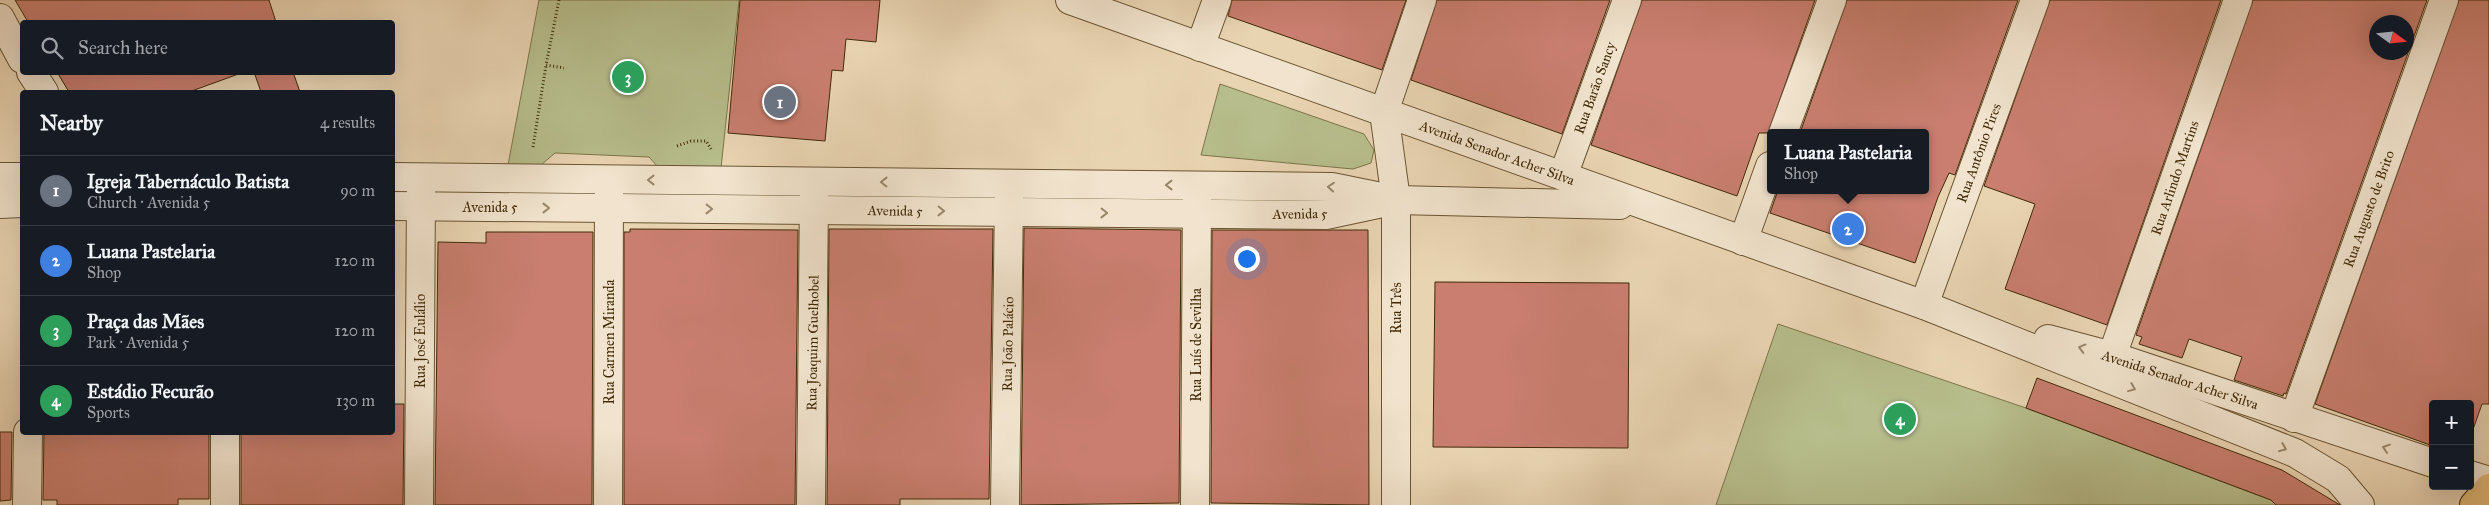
<!DOCTYPE html>
<meta charset="utf-8">
<style>
body{margin:0;font-family:"IM FELL Great Primer",serif;background:#20242c;color:#f1f3f6}
.controls{position:absolute;right:15px;bottom:15px;display:grid;overflow:hidden;border-radius:5px;box-shadow:0 5px 20px #0002}
.controls button{width:45px;height:45px;display:grid;place-items:center;padding:0;border:0;border-bottom:1px solid #363941;background:#171b24;color:#f1f3f6;font:25px sans-serif}
.compass{position:absolute;left:2369px;top:15px;width:45px;height:45px;border-radius:50%;background:#171b24;box-shadow:0 5px 20px #0002;rotate:105deg}
.you{position:absolute;left:1246px;top:258px;width:18px;height:18px;margin:-12px;border:4px solid #fff;border-radius:50%;background:#1a73e8;box-shadow:0 0 0 8px #1a73e833}
.badge{display:grid;place-items:center;width:32px;height:32px;border-radius:50%;background:#ea580c;color:#fff;font-size:16px;font-weight:700}
.pin{position:absolute;translate:-50% -50%;border:2px solid #fff;box-shadow:0 1px 5px #0006}
.popup{position:absolute;left:1767px;top:129px;width:162px;height:65px;box-sizing:border-box;display:grid;place-content:center;border-radius:5px;background:#171b24;filter:drop-shadow(0 1px 4px #0005);font-size:16px;white-space:nowrap;color:#9ea1a6}
.popup b{font-size:19px;color:#f1f3f6}
.popup::after{content:'';position:absolute;left:50%;top:100%;margin-left:-10px;border:10px solid transparent;border-top-color:#171b24}
.list{margin:0;padding:0;list-style:none}
h2{display:flex;justify-content:space-between;align-items:center;height:65px;margin:0;padding:0 20px;font-size:21px}
h2 small{font-size:16px;font-weight:400;color:#9ea1a6}
.list li{display:grid;grid-template-columns:32px 1fr auto;gap:15px;align-items:center;box-sizing:border-box;height:70px;padding:0 20px;border-top:1px solid #363941}
.list b{display:block;font-size:19px;white-space:nowrap}
.list p{margin:0;font-size:16px;white-space:nowrap;color:#9ea1a6}
.list em{font-size:16px;font-style:normal;color:#9ea1a6}
.icon{flex:none;width:28px;height:28px;fill:none;stroke:currentColor;stroke-width:2;stroke-linecap:round;stroke-linejoin:round}
.map{position:relative;flex:none;width:2489px;height:505px;overflow:hidden}
.search{position:absolute;background:#171b24;box-shadow:0 5px 20px #0002;left:20px;top:20px;width:375px;height:55px;display:flex;align-items:center;gap:12px;box-sizing:border-box;padding:0 18px;border-radius:5px;color:#9ea1a6;font-size:19px}
.panel{position:absolute;background:#171b24;box-shadow:0 5px 20px #0002;left:20px;top:90px;width:375px;height:345px;border-radius:5px}
.map>svg:first-child{display:block}
.green{fill:#b7bd8c;stroke:#7c744a}
.building{fill:#c97e6f;stroke:#402a07;fill-rule:evenodd}
.lines{fill:none;stroke-linecap:round;stroke-linejoin:round}
.minor-casing{stroke:#6a5432;stroke-width:30}
.major-casing{stroke:#402a07;stroke-width:30}
.path{stroke:#402a07;stroke-width:3;stroke-dasharray:1 2.5;stroke-linecap:butt}
.minor{stroke:#f1e3cd;stroke-width:28}
.major{stroke:#e4ba79;stroke-width:28}
.oneway{stroke:#98866a}
.labels{text-anchor:middle;dominant-baseline:central;stroke-width:5;stroke-linejoin:round;paint-order:stroke}
.street-label{font-size:14px;fill:#402a07;stroke:#f1e3cd}
</style>
<div class="map">
<svg width="2489" height="505" viewBox="0 0 2489 505">
<rect width="100%" height="100%" fill="#e9d4b2"/>
<filter id="stains"><feTurbulence type="fractalNoise" baseFrequency=".004" numOctaves="4"/><feColorMatrix values="0 0 0 0 .2 0 0 0 0 .09 0 0 0 0 .02 0 0 0 .5 -.17"/></filter>
<radialGradient id="worn" r=".72"><stop offset=".6" stop-color="#630" stop-opacity="0"/><stop offset="1" stop-color="#630" stop-opacity=".3"/></radialGradient>
<g class="green">
<path d="M539 0H739L721 168H659L649 157 555 153 541 165H508Z"/>
<path d="M1220 84 1364 134 1374 150 1371 163 1353 169 1201 155Z"/>
<path d="M1778 324 2026 408 2271 500 2276 505H1716Z"/>
</g>
<g class="building">
<path d="M15 0H269L276 22H28Z"/>
<path d="M740 0H880L876 42 846 39 843 71 832 70 825 141 728 133Z"/>
<path d="M1232 0H1406L1382 70 1228 16Z"/>
<path d="M1437 0H1610L1562 134 1411 80Z"/>
<path d="M1642 0H1815L1768 133H1759L1737 196 1591 145Z"/>
<path d="M1847 0H2018L1955 175 1949 173 1938 197 1915 263 1770 213 1778 190H1926V133H1800Z"/>
<path d="M2050 0H2221L2107 325 2005 289 2035 204 1984 186Z"/>
<path d="M2253 0H2427L2286 394 2284 393 2283 396 2234 380 2242 357 2189 339 2182 358 2139 344 2142 337 2136 335ZM2376 22H2406V52H2376Z"/>
<path d="M2459 0H2489V404H2482L2470 438V404H2433V446L2315 404Z"/>
<path d="M57 72H244L189 92H69Z"/>
<path d="M254 72H293L300 92H261Z"/>
<path d="M1024 228 1181 230 1179 503 1021 505Z"/>
<path d="M630 229 798 230 795 505H624V232H630Z"/>
<path d="M829 229H993L989 499H900V505H827Z"/>
<path d="M1212 230H1368L1369 505 1211 503Z"/>
<path d="M486 232H593L592 505H435L438 242 486 243Z"/>
<path d="M1435 282 1629 283 1628 448 1433 447Z"/>
<path d="M2037 378 2282 470 2340 505H2276L2271 500 2026 408Z"/>
<path d="M392 404H404L403 505H241V432H392Z"/>
<path d="M0 432H12L11 500 0 501Z"/>
<path d="M44 432H209V499H178V505H57V500H43Z"/>
</g>
<g class="lines">
<defs>
<g id="minor">
<path d="M1070 0 1924 305 2295 453 2338 479 2360 505"/>
<path d="M0 18 22 59"/>
<path d="M1200 47 1217 0"/>
<path d="M31 72 44 92"/>
<path d="M1783 133 1832 0"/>
<path d="M1563 176 1627 0"/>
<path d="M0 177H22"/>
<path d="M392 177 1332 187 1396 200 1620 205"/>
<path d="M0 204 22 203"/>
<path d="M392 206 1326 215 1387 202"/>
<path d="M1743 241 1770 166"/>
<path d="M1924 305 2035 0"/>
<path d="M2048 339 2112 356 2433 463"/>
<path d="M2112 356 2238 0"/>
<path d="M2294 418 2444 0"/>
<path d="M2470 475 2489 481"/>
<path d="M27 505 28 432"/>
<path d="M225 505V432"/>
<path d="M419 505 421 189"/>
<path d="M608 505 609 191"/>
<path d="M811 505 814 192"/>
<path d="M1005 505 1009 195"/>
<path d="M1195 505 1197 197"/>
<path d="M1396 505V200L1384 112 1422 0"/>
</g>
<path id="major" d="M2474 505 2489 488"/>
</defs>
<use href="#minor" class="minor-casing"/>
<use href="#major" class="major-casing"/>
<g class="path">
<path d="M559 0 546 65 564 68"/>
<path d="M677 146 691 141H706L711 149"/>
<path d="M533 147 546 65"/>
</g>
<use href="#minor" class="minor"/>
<use href="#major" class="major"/>
</g>
<defs><path id="oneway-chevron" d="M-2-3.5L2.5 0L-2 3.5" fill="none" stroke-width="1.6" stroke-linecap="round" stroke-linejoin="round" transform="scale(1.25)"/></defs>
<g class="oneway">
<use href="#oneway-chevron" transform="translate(651 180) rotate(-180)"/>
<use href="#oneway-chevron" transform="translate(884 182) rotate(-179)"/>
<use href="#oneway-chevron" transform="translate(1169 185) rotate(-180)"/>
<use href="#oneway-chevron" transform="translate(1331 187) rotate(-175)"/>
<use href="#oneway-chevron" transform="translate(546 208)"/>
<use href="#oneway-chevron" transform="translate(709 209) rotate(1)"/>
<use href="#oneway-chevron" transform="translate(941 211) rotate(1)"/>
<use href="#oneway-chevron" transform="translate(1104 213) rotate(1)"/>
<use href="#oneway-chevron" transform="translate(2082 348) rotate(-165)"/>
<use href="#oneway-chevron" transform="translate(2132 388) rotate(22)"/>
<use href="#oneway-chevron" transform="translate(2283 448) rotate(22)"/>
<use href="#oneway-chevron" transform="translate(2386 448) rotate(-162)"/>
</g>
<g class="labels">
<g class="street-label">
<text transform="translate(1595 88) rotate(-70)">Rua Barão Sancy</text>
<text transform="translate(1497 153) rotate(20)">Avenida Senador Acher Silva</text>
<text transform="translate(1979 153) rotate(-70)">Rua Antônio Pires</text>
<text transform="translate(2175 178) rotate(-71)">Rua Arlindo Martins</text>
<text x="490" y="207">Avenida 5</text>
<text transform="translate(2369 209) rotate(-70)">Rua Augusto de Brito</text>
<text transform="translate(895 211) rotate(1)">Avenida 5</text>
<text transform="translate(1300 214) rotate(-1)">Avenida 5</text>
<text transform="translate(1396 308) rotate(-90)">Rua Três</text>
<text transform="translate(420 341) rotate(-90)">Rua José Eulálio</text>
<text transform="translate(609 342) rotate(-90)">Rua Carmen Miranda</text>
<text transform="translate(813 343) rotate(-89)">Rua Joaquim Guelhobel</text>
<text transform="translate(1008 344) rotate(-89)">Rua João Palácio</text>
<text transform="translate(1196 345) rotate(-90)">Rua Luís de Sevilha</text>
<text transform="translate(2180 380) rotate(18)">Avenida Senador Acher Silva</text>
</g>
</g>
<rect width="100%" height="100%" filter="url(#stains)"/>
<rect width="100%" height="100%" fill="url(#worn)"/>
</svg>
<div class="controls">
<button>+</button>
<button>−</button>
</div>
<svg class="compass" viewBox="-18 -18 36 36"><path d="M0-13l5 13h-10z" fill="#e53935"/><path d="M0 13l5-13h-10z" fill="#9ea1a6"/></svg>
<div class="you"></div>
<div class="pin badge" style="left:780px;top:102px;background:#6b7280">1</div>
<div class="pin badge" style="left:1848px;top:229px;background:#3f7fe0">2</div>
<div class="popup"><b>Luana Pastelaria</b>Shop</div>
<div class="pin badge" style="left:628px;top:77px;background:#2e9e5b">3</div>
<div class="pin badge" style="left:1900px;top:419px;background:#2e9e5b">4</div>
<div class="search"><svg class="icon" aria-label="search" viewBox="0 0 24 24"><circle cx="10" cy="10" r="6"/><path d="M15 15l6 6"/></svg>Search here</div>
<section class="panel">
<h2>Nearby<small>4 results</small></h2>
<ul class="list">
<li><span class="badge" style="background:#6b7280">1</span><div><b>Igreja Tabernáculo Batista</b><p>Church · Avenida 5</p></div><em>90 m</em></li>
<li><span class="badge" style="background:#3f7fe0">2</span><div><b>Luana Pastelaria</b><p>Shop</p></div><em>120 m</em></li>
<li><span class="badge" style="background:#2e9e5b">3</span><div><b>Praça das Mães</b><p>Park · Avenida 5</p></div><em>120 m</em></li>
<li><span class="badge" style="background:#2e9e5b">4</span><div><b>Estádio Fecurão</b><p>Sports</p></div><em>130 m</em></li>
</ul>
</section>
</div>
